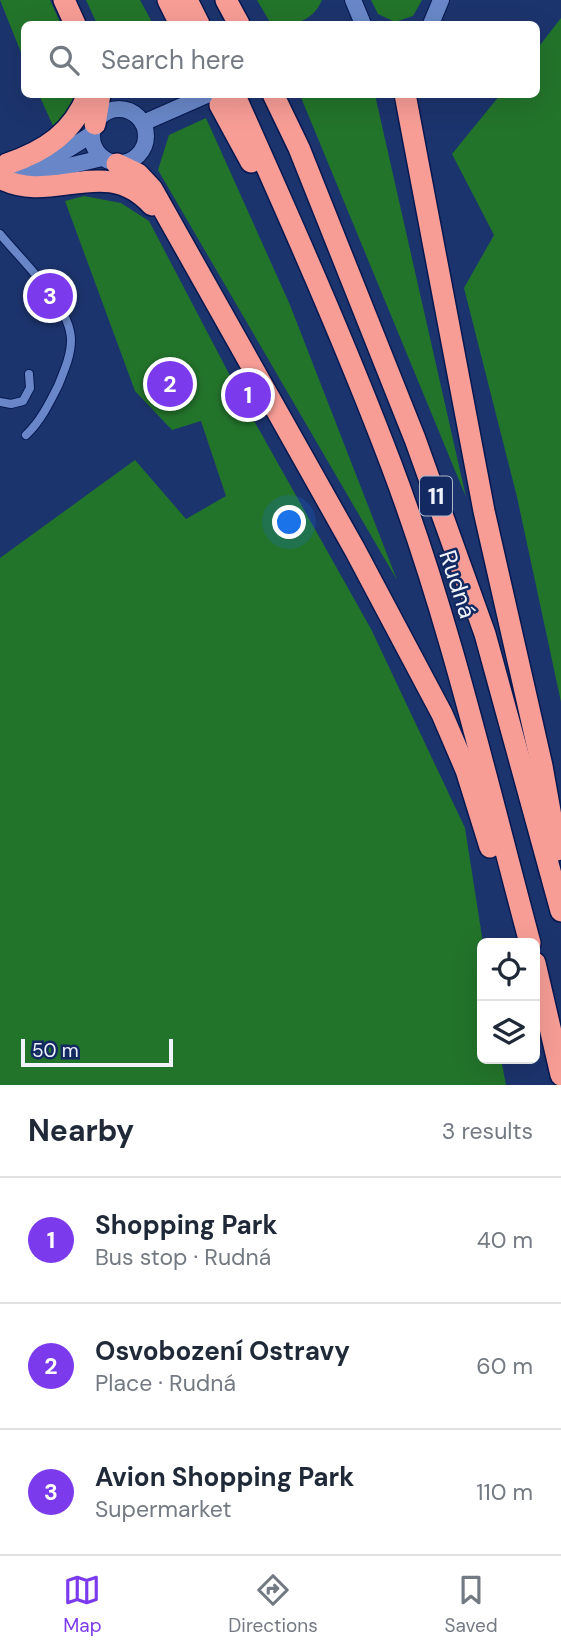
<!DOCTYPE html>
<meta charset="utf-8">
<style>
body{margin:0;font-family:"DM Sans",sans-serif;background:#f6f6f7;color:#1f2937}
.controls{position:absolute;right:21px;bottom:21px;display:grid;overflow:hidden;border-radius:10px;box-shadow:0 7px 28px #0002}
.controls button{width:63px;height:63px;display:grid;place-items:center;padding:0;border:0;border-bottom:2px solid #e0e1e3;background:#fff;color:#1f2937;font:35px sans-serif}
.scale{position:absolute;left:21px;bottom:18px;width:152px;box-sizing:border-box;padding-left:7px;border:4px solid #f0f3fb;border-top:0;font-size:19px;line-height:24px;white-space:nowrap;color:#f0f3fb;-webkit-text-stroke:5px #122961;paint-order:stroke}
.you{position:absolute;left:290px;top:523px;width:24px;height:24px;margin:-18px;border:5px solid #fff;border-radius:50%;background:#1a73e8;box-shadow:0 0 0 10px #1a73e833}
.badge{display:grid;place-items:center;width:46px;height:46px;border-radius:50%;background:#7c3aed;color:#fff;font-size:23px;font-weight:700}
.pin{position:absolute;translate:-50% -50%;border:4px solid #fff;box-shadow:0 2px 7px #0006}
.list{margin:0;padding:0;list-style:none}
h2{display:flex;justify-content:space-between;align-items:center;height:91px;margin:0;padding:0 28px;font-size:30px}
h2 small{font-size:23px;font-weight:400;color:#747a83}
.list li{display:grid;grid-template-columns:46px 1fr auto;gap:21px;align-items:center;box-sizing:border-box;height:126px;padding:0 28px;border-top:2px solid #e0e1e3}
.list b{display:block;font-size:26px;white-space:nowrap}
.list p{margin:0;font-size:23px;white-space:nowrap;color:#747a83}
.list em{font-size:23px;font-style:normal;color:#747a83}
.icon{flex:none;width:38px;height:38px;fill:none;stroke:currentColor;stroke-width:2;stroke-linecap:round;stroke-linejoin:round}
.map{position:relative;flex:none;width:561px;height:1085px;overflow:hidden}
.search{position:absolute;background:#fff;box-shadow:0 7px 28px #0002;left:21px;right:21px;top:21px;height:77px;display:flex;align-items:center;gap:18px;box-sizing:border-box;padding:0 24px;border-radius:10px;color:#747a83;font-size:26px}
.sheet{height:469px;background:#fff}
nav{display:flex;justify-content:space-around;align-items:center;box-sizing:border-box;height:98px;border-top:2px solid #e0e1e3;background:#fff;font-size:19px;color:#747a83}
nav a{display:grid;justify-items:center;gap:4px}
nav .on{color:#7c3aed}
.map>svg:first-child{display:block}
.green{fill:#23742b}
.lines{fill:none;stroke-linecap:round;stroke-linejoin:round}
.lane-casing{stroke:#061850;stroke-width:10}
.street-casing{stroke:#061850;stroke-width:18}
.highway-casing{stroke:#061850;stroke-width:24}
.lane{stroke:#6987c8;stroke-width:8}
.street{stroke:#6987c8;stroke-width:16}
.highway{stroke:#f79d96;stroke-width:21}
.labels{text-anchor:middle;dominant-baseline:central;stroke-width:5;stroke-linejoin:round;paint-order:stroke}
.shield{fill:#122961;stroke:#adb6cd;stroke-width:2}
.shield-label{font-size:23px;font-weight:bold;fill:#f0f3fb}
.street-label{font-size:24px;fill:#f0f3fb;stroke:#122961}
</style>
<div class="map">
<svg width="561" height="1085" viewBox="0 0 561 1085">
<rect width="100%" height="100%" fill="#1c346d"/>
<g class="green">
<path d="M0 0H50L61 24H24V60Z"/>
<path d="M86 0H140L153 24H97Z"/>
<path d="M257 0H322C312 23 293 25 271 24Z"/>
<path d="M371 0H422L413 16 395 22 378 14Z"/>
<path d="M561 18V702L517 497 464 288 494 235 452 154 500 95 536 94 537 49Z"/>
<path d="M39 95H77L55 130Z"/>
<path d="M300 95H375L466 497Z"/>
<path d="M206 118 290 305 397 580 158 170 169 135Z"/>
<path d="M84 196 121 203 149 221 248 410 371 629 465 828 483 943 482 1059H501L506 1085H0V558L135 460 186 519 226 496 201 421 172 430 135 391 65 201Z"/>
</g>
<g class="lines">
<defs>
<g id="lane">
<path d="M0 234C21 260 71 306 71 340 71 356 64 371 58 386 49 404 40 422 26 435"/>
<path d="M0 402 11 404 23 401 30 388 29 374"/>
</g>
<g id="street">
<path d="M353 0 363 24"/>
<path d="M431 24 441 0"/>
<circle cx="119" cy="136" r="27"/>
<path d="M143 123 209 94"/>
<path d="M20 164C47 166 70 148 92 134"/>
<path d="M9 175 27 176 102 158"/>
</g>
<g id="highway">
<path d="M64 0 75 24"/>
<path d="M168 0 180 24"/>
<path d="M187 0 199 24"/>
<path d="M226 0 239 24"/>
<path d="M273 94 299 148 415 439 485 634 561 911"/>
<path d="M405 94 484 511 542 766 557 850"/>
<path d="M236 98C290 219 344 340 391 464 450 620 487 783 530 943"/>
<path d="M220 105 251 162"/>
<path d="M95 124 100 94"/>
<path d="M7 164C45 151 73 133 88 94"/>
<path d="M117 164 138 174 152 189 355 550 442 714 466 770 490 847"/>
<path d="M0 178C52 206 105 153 152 205"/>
<path d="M535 963 561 1075"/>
</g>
</defs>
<use href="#lane" class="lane-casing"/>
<use href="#street" class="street-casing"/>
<use href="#highway" class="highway-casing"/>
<use href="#lane" class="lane"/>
<use href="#street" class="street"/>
<use href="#highway" class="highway"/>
</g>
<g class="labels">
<rect class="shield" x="420" y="476.5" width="32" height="39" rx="5"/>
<g class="shield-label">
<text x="436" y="496">11</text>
</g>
<g class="street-label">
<text transform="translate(458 584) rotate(72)">Rudná</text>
</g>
</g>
</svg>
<div class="controls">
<button><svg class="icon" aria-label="locate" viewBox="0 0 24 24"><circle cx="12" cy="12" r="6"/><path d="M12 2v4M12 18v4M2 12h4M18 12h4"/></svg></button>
<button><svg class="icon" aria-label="layers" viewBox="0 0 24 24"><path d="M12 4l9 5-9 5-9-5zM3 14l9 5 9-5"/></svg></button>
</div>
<div class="scale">50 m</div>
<div class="you"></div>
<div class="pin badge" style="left:248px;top:395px">1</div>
<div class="pin badge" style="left:170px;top:384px">2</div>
<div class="pin badge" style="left:50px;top:296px">3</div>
<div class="search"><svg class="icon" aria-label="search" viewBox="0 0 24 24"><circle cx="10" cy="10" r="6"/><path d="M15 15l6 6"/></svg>Search here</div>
</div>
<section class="sheet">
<h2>Nearby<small>3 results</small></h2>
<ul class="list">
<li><span class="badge">1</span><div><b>Shopping Park</b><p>Bus stop · Rudná</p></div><em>40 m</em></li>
<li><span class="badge">2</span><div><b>Osvobození Ostravy</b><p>Place · Rudná</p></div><em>60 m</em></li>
<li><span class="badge">3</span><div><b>Avion Shopping Park</b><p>Supermarket</p></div><em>110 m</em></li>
</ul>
</section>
<nav>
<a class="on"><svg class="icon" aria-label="map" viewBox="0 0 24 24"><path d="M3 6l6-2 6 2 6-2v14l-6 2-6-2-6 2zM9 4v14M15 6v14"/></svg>Map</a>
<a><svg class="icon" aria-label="directions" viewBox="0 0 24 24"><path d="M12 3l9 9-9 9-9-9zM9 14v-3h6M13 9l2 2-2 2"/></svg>Directions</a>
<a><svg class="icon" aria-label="saved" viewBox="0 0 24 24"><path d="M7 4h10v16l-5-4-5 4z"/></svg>Saved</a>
</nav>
